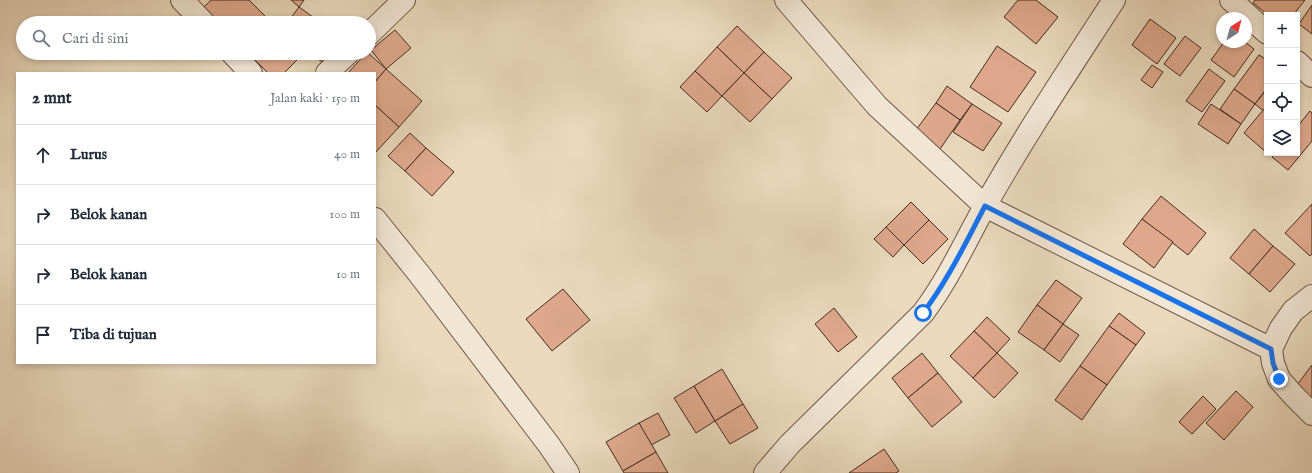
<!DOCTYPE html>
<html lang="id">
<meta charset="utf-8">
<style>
body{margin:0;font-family:"IM FELL English",serif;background:#f2f2f3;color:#1f2937}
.controls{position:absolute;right:12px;top:12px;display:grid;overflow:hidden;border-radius:0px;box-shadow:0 2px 6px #0003}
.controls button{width:36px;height:36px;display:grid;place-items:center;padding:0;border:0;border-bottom:1px solid #e0e1e3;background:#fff;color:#1f2937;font:20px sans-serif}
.compass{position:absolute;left:1216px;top:12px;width:36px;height:36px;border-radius:50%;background:#fff;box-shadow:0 2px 6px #0003;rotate:36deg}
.stop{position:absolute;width:12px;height:12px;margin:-9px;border:3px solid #1a73e8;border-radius:50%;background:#fff}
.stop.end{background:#1a73e8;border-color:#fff;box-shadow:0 1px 4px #0008}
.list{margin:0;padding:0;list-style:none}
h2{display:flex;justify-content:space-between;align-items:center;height:52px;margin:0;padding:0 16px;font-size:17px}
h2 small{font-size:13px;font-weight:400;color:#747a83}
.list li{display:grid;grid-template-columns:26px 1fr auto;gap:12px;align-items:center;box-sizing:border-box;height:60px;padding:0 16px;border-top:1px solid #e0e1e3}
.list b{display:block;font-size:15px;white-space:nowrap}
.list em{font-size:13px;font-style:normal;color:#747a83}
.icon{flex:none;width:22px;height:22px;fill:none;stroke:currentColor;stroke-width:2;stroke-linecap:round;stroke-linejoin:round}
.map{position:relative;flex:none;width:1312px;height:473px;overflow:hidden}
.search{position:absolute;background:#fff;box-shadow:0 2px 6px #0003;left:16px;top:16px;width:360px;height:44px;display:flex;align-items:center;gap:10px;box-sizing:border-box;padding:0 14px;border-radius:22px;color:#747a83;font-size:15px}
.panel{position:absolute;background:#fff;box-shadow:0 2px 6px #0003;left:16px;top:72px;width:360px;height:292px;border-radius:0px}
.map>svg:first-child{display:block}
.building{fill:#dfa88d;stroke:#442c1e}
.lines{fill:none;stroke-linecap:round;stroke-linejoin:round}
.minor-casing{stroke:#6e5746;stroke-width:24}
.minor{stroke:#f1e6d4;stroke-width:22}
.route{stroke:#1a73e8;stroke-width:5}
</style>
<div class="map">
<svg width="1312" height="473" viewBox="0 0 1312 473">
<rect width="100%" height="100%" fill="#ead9bd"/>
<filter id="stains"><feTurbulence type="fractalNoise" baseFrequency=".005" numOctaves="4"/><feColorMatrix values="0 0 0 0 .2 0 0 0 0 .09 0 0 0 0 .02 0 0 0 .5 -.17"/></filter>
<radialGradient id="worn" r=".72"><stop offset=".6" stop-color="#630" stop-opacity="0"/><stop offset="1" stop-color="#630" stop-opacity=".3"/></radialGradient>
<g class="building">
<path d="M211 0H249L272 23H218L203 8Z"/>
<path d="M291 0H304L299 7Z"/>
<path d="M1018 0H1036L1058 17 1036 44 1004 17Z"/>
<path d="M1255 0H1305L1293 15H1268L1253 3Z"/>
<path d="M1312 5V34L1299 24Z"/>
<path d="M299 7 321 23H287Z"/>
<path d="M1150 19 1176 38 1157 64 1132 45Z"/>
<path d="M737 26 764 52 744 73 717 47Z"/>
<path d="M395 30 411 48 386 69 371 50Z"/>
<path d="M1185 36 1201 48 1180 76 1164 64Z"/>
<path d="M1224 42H1245L1254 49 1234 77 1211 60Z"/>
<path d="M997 46 1036 72 1008 112 970 87Z"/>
<path d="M717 47 744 73 722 96 695 71Z"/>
<path d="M764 52 792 78 772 99 744 73Z"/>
<path d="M248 53H302L303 54 284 73H268Z"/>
<path d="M310 53H329L322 62Z"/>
<path d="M366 53H368L386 69 375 82V73H348Z"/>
<path d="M1259 55 1267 60V88L1255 104 1234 89Z"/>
<path d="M1152 65 1163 72 1152 88 1141 80Z"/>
<path d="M386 69 422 101 399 127 375 105V82Z"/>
<path d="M1209 69 1225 81 1202 112 1186 101Z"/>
<path d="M695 71 722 96 707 112 680 87Z"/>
<path d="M744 73 772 99 750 122 722 96Z"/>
<path d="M947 86 972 104 960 120 936 103Z"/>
<path d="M1234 89 1255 104 1241 124 1220 109Z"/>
<path d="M1267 89V112L1266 113 1255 104Z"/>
<path d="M936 103 960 120 938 152 913 134Z"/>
<path d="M972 104 1002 123 983 151 953 132Z"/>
<path d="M1211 104 1241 124 1228 144 1198 124Z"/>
<path d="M375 105 399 127 375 153Z"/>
<path d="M1264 109 1267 111V153L1244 133Z"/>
<path d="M1310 111 1312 113V141L1288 170 1272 157 1275 153H1297V127Z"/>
<path d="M410 133 426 148 405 171 388 156Z"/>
<path d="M426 148 454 172 432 196 405 171Z"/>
<path d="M1161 196 1206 233 1188 255 1142 219Z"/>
<path d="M911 202 929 220 904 245 886 227Z"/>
<path d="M1312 204V254L1310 256 1285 233Z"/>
<path d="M1142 219 1173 242 1154 268 1123 244Z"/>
<path d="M929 220 948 239 923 264 904 245Z"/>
<path d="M886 227 904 245 893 257 874 239Z"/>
<path d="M1254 229 1273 246 1249 274 1230 258Z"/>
<path d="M1273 246 1295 264 1270 292 1249 274Z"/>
<path d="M1056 280 1082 298 1063 324 1037 305Z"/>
<path d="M563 289 590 320 552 351 526 319Z"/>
<path d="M1037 305 1063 324 1044 350 1018 332Z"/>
<path d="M834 308 857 337 838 352 815 324Z"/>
<path d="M1119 313 1145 333 1136 345 1109 326Z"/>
<path d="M987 317 1010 339 997 353 974 331Z"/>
<path d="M1063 324 1079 335 1060 362 1044 350Z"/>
<path d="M1109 326 1136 345 1107 385 1080 366Z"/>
<path d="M974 331 997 353 973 378 950 356Z"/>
<path d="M922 353 938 373 908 398 892 378Z"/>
<path d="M997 353 1018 373 994 398 973 378Z"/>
<path d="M1312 365V403L1294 389Z"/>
<path d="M1080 366 1107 385 1082 420 1055 400Z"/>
<path d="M722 369 743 404 715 421 694 386Z"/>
<path d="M938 373 962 402 932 427 908 398Z"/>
<path d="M694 386 715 421 696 433 674 398Z"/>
<path d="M1236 391 1253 407 1224 440 1206 423Z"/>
<path d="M1203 396 1216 409 1192 434 1179 422Z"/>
<path d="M743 404 758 428 730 444 715 421Z"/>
<path d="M658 413 670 435 651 445 639 423Z"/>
<path d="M639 423 656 452 623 471 606 442Z"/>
<path d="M884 449 899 471 896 473H849Z"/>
<path d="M656 452 668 473H624L623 471Z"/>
</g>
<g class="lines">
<defs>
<g id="minor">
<path d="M182 0 204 23"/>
<path d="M786 0 877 106 985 206 1271 349"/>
<path d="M1231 0 1267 33"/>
<path d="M369 34 404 0"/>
<path d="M232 53 251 73"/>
<path d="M1297 62 1312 76"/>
<path d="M327 73 348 53"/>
<path d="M375 219 420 275 549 445 568 473"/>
<path d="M1312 296 1293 311 1281 328 1271 349 1273 363 1279 379 1294 396 1312 414"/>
<path d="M765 473 790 444 923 313C948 280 965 242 985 206 1025 135 1070 68 1114 0"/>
</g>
</defs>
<use href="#minor" class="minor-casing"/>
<use href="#minor" class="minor"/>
</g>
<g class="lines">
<path class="route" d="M923 313C948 280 966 242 985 206L1271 349 1273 363 1279 379"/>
</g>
<rect width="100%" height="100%" filter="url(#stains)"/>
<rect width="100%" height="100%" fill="url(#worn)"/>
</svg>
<div class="controls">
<button>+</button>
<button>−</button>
<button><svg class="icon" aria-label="locate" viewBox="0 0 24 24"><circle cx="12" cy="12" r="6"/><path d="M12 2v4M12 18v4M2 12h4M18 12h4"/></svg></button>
<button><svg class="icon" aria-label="layers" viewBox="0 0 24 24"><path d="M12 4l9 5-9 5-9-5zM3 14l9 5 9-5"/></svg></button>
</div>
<svg class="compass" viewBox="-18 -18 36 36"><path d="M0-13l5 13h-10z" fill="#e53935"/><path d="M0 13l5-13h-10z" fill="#747a83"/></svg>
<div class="stop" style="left:923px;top:313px"></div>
<div class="stop end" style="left:1279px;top:379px"></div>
<div class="search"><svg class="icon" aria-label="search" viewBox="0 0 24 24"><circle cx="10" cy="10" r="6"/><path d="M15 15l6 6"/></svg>Cari di sini</div>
<section class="panel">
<h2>2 mnt<small>Jalan kaki · 150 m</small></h2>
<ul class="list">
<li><svg class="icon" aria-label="ahead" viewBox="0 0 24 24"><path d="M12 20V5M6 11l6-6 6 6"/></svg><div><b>Lurus</b></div><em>40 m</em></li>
<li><svg class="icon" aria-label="right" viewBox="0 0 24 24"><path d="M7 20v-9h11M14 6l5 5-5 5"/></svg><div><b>Belok kanan</b></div><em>100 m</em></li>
<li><svg class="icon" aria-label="right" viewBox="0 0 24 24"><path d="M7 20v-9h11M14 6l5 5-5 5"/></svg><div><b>Belok kanan</b></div><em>10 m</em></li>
<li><svg class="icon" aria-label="arrive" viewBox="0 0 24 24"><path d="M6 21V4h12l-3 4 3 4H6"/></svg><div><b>Tiba di tujuan</b></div></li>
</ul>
</section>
</div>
